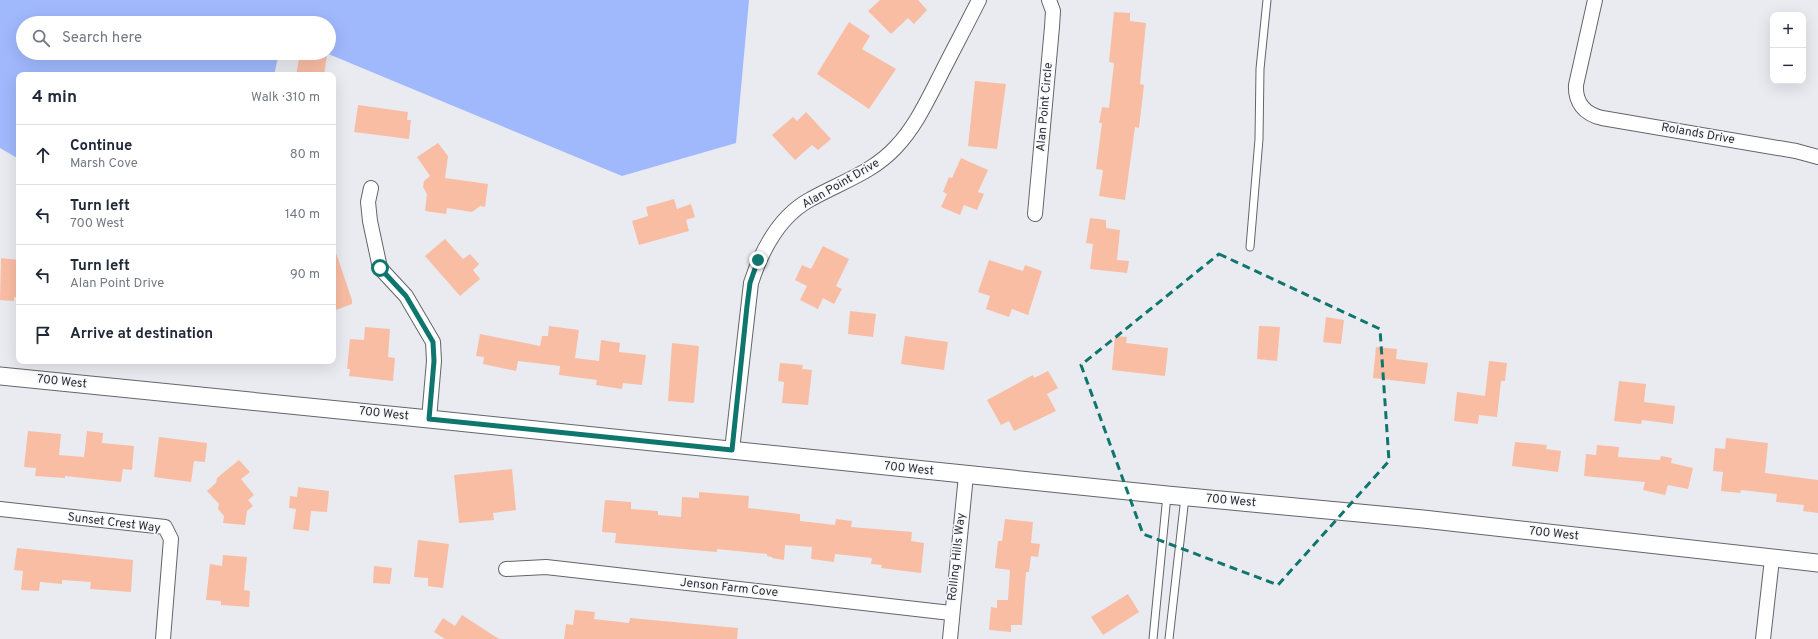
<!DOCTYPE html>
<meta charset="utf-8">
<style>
body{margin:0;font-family:Overpass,sans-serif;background:#f2f2f3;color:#1f2937}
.controls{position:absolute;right:12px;top:12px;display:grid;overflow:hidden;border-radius:8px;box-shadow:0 4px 16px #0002}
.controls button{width:36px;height:36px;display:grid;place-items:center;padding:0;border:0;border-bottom:1px solid #e0e1e3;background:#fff;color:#1f2937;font:20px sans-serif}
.stop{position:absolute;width:12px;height:12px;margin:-9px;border:3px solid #0f766e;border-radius:50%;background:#fff}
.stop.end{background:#0f766e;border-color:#fff;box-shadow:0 1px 4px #0008}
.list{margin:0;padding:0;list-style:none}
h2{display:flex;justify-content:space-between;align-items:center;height:52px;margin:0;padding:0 16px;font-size:17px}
h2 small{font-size:13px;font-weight:400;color:#747a83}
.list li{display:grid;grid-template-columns:26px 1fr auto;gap:12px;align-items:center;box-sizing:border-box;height:60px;padding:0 16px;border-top:1px solid #e0e1e3}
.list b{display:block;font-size:15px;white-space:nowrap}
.list p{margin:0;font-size:13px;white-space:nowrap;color:#747a83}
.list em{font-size:13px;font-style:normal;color:#747a83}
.icon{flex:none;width:22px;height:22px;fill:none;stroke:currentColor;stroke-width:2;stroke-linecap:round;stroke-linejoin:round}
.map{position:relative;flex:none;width:1818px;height:639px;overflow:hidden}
.search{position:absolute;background:#fff;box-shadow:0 4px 16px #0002;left:16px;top:16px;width:320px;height:44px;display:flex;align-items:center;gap:10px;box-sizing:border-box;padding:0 14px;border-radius:22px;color:#747a83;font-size:15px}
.panel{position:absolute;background:#fff;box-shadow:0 4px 16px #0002;left:16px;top:72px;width:320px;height:292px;border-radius:8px}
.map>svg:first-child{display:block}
.green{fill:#a0b9fd}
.building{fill:#f9bda4}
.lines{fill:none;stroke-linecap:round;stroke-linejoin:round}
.service-casing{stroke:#636569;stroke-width:9}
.minor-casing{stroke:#636569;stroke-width:16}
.tertiary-casing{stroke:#636569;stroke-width:19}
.service{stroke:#fff;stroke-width:7}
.minor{stroke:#fff;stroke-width:14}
.tertiary{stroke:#fff;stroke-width:17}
.route{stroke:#0f766e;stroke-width:5}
.marked{fill:none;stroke:#0f766e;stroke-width:3;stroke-dasharray:8 5;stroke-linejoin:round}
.labels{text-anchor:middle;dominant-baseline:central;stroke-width:3;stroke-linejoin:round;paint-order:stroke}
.street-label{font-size:12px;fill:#2b2c2e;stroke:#f6f8fd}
</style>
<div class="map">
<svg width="1818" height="639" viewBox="0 0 1818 639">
<rect width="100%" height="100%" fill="#e9ebf0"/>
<path class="green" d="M0 0H749L736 143 622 176 326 53H329V23H23V53H279L274 75H19V159L0 148Z"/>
<g class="building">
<path d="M880 0H918L927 10 914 24 908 18 891 34 868 11Z"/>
<path d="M1114 12 1130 13V21L1146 23 1140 84 1144 85 1139 128 1135 127 1125 200 1099 196 1103 170 1096 169 1102 123H1099L1102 107 1109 108 1114 63 1109 62Z"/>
<path d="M849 22 870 36 862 49 896 69 869 109 817 74Z"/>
<path d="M305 53 327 54 324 75H296L299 59H304Z"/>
<path d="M975 81 1006 84 997 149 968 146Z"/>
<path d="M358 105 408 112 407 120H411L409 139 354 132Z"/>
<path d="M806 112 831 139 818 150 812 145 795 160 772 135 793 117 797 121Z"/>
<path d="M438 143 448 156 445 178 488 184 485 207 480 206 472 212 447 208 446 214 425 211 427 194 423 187 424 181 430 176 417 157Z"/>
<path d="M961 158 988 170 978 192 984 194 977 210 964 205 960 215 941 207 947 194 943 192 949 177 952 178Z"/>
<path d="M674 199 677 209 691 204 695 217 686 220 689 231 639 245 632 221 648 216 646 207Z"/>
<path d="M1090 218 1106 220V228L1120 230 1117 260 1129 261 1127 273 1090 269 1093 244 1086 243Z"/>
<path d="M445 239 463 259 470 254 479 264 473 270 480 279 460 296 425 256Z"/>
<path d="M823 246 849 259 836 286 842 289 834 304 823 298 818 309 800 300 807 286 795 280 802 265 811 269Z"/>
<path d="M333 250H335L352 300V304L333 311Z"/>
<path d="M1 258 19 260V298L14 297V301L0 300Z"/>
<path d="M989 260 1023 271 1025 265 1042 271 1028 315 1012 309 1009 317 986 309 990 296 978 292Z"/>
<path d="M850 311 876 314 873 337 848 334Z"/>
<path d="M1326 317 1344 320 1341 344 1323 342Z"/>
<path d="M549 326 579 330 575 358 599 361 601 340 620 343 619 352 646 355 642 385 623 383 622 389 596 385 597 380 559 375 560 366 518 361 516 371 483 364 484 357 476 356 480 334 540 346 542 336H548Z"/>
<path d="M1259 326 1280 327 1277 361 1257 359Z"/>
<path d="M365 327 390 329 388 357 395 358 393 381 349 376 350 369H347L350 339 364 340Z"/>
<path d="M905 336 948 342 944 370 901 364Z"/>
<path d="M1115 336 1127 337 1126 343 1168 348 1165 376 1112 370Z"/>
<path d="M672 343 699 346 694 403 668 401Z"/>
<path d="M1376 347 1397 349 1396 359 1428 363 1425 384 1373 378Z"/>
<path d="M1489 361 1507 363 1505 381H1501L1497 417 1479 415 1478 424 1454 421 1457 392 1485 396Z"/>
<path d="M780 363 803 365 802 369 812 370 808 405 782 403 784 382 778 381Z"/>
<path d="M1048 371 1058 388 1047 394 1056 411 1014 431 1009 421 1001 425 987 400 1033 375 1034 378Z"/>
<path d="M1619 381 1646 384 1644 402 1675 406 1673 424 1642 420 1641 424 1614 421Z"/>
<path d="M28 431 61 434 59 455 84 457 87 431 103 433 102 443 134 446 132 470 123 469 121 482 65 476V478L35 476 36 468 24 467Z"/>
<path d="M159 437 207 443 205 462 194 461 191 482 154 477Z"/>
<path d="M1726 438 1768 443 1765 473 1818 480V513L1803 511 1804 505 1776 502 1777 494 1741 490 1740 493 1721 491 1723 472 1713 471 1715 448 1725 449Z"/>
<path d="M1515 442 1547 445 1546 449 1561 451 1558 472 1512 466Z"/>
<path d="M1597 445 1619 447 1618 457 1660 460 1661 456 1672 458 1671 463 1693 468 1688 489 1668 485 1665 495 1643 490 1645 482 1584 476 1586 454 1596 455Z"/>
<path d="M239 460 250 472 241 479 254 495 248 500 253 506 247 511 245 525 223 523 224 516 218 509 219 504 207 491 216 483 217 478Z"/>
<path d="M512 469 516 510 493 513 494 520 459 523 454 475Z"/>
<path d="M298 487 329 491 327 512 311 511 309 531 293 529 296 509 289 508 290 496 297 497Z"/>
<path d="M699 492 749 496 748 508 800 514V521L835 525 836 519 852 521 851 527 912 532 911 541 924 543 921 573 881 568 882 565 871 564 872 558 835 554 834 562 811 559 812 547 785 545 784 560 772 558V557L767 556V554L717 549V552L615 543 616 533 602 532 605 500 631 502V509L658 511V515L681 517 682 497 699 498Z"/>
<path d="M1005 519 1033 522 1031 543 1040 544 1038 557 1031 556 1029 572H1026L1022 625H1011V632L989 630 991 607 997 608V600H1008L1010 570 995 568 998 541H1002Z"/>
<path d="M418 540 449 544 443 588 428 586V578L414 577Z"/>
<path d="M17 548 133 560 131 592 90 589 91 582 62 580V584L40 582 39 591 21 590 23 571 14 570Z"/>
<path d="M223 555 247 557 244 590 250 591 249 607 221 605V601L206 600 210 564 222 566Z"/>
<path d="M374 566 392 568 390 584 373 583Z"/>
<path d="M1128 594 1139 612 1103 635 1091 617Z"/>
<path d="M575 610 595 612 594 619 629 623 630 618 738 628 737 639H564L566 624 573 625Z"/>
<path d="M462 615 499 639H445L434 632 443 618 455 626Z"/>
</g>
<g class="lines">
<defs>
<g id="service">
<path d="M1250 247 1259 139 1260 69 1267 0"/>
<path d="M1153 639 1167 495"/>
<path d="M1169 639 1185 497"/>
</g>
<g id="minor">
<path d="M1595 0 1576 85C1575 102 1584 114 1602 118L1796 151 1818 157"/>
<path d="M371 188 368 202 370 221 380 268 406 296 433 342 434 361 429 419"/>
<path d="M1035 214 1052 27 1053 11 1049 0"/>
<path d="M732 450 751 283C762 249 779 216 811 199 841 182 872 173 896 147 915 127 926 103 939 78 952 52 966 26 979 0"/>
<path d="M0 509 165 527 171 539 163 639"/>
<path d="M506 569 546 567 951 613"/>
<path d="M950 639 966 475"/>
<path d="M1763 639 1772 559"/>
</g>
<path id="tertiary" d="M0 376 429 419 1167 495 1423 519 1818 563"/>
</defs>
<use href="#service" class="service-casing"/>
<use href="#minor" class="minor-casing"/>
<use href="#tertiary" class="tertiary-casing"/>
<use href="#service" class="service"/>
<use href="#minor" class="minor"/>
<use href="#tertiary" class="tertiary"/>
</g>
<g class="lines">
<path class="route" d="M380 268 406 296 433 342 434 361 429 419 732 450 747 306 750 283 758 260"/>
</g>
<path class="marked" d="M1219 254 1380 329 1389 461 1278 585 1143 534 1081 365Z"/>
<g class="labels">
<g class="street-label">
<text transform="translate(1045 107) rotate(-85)">Alan Point Circle</text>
<text transform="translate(1698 134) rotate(10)">Rolands Drive</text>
<text transform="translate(841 184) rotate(-30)">Alan Point Drive</text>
<text transform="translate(62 382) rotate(6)">700 West</text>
<text transform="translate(384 414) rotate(6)">700 West</text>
<text transform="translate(909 469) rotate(6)">700 West</text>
<text transform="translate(1231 501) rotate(5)">700 West</text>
<text transform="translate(114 523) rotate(7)">Sunset Crest Way</text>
<text transform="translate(1554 534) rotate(6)">700 West</text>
<text transform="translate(957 557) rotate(-84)">Rolling Hills Way</text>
<text transform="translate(729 588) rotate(6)">Jenson Farm Cove</text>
</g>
</g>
</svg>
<div class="controls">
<button>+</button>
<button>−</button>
</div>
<div class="stop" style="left:380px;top:268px"></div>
<div class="stop end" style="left:758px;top:260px"></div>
<div class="search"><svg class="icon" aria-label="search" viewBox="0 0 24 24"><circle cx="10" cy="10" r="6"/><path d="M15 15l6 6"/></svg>Search here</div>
<section class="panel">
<h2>4 min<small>Walk · 310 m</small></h2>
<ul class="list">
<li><svg class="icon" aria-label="ahead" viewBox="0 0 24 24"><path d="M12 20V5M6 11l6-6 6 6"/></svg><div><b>Continue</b><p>Marsh Cove</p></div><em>80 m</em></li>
<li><svg class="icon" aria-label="left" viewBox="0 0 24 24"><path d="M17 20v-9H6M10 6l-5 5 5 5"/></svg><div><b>Turn left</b><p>700 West</p></div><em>140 m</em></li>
<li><svg class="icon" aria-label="left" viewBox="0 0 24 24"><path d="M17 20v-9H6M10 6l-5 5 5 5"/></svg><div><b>Turn left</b><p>Alan Point Drive</p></div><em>90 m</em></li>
<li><svg class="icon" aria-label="arrive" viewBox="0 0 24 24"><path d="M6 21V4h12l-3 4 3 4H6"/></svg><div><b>Arrive at destination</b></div></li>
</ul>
</section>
</div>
